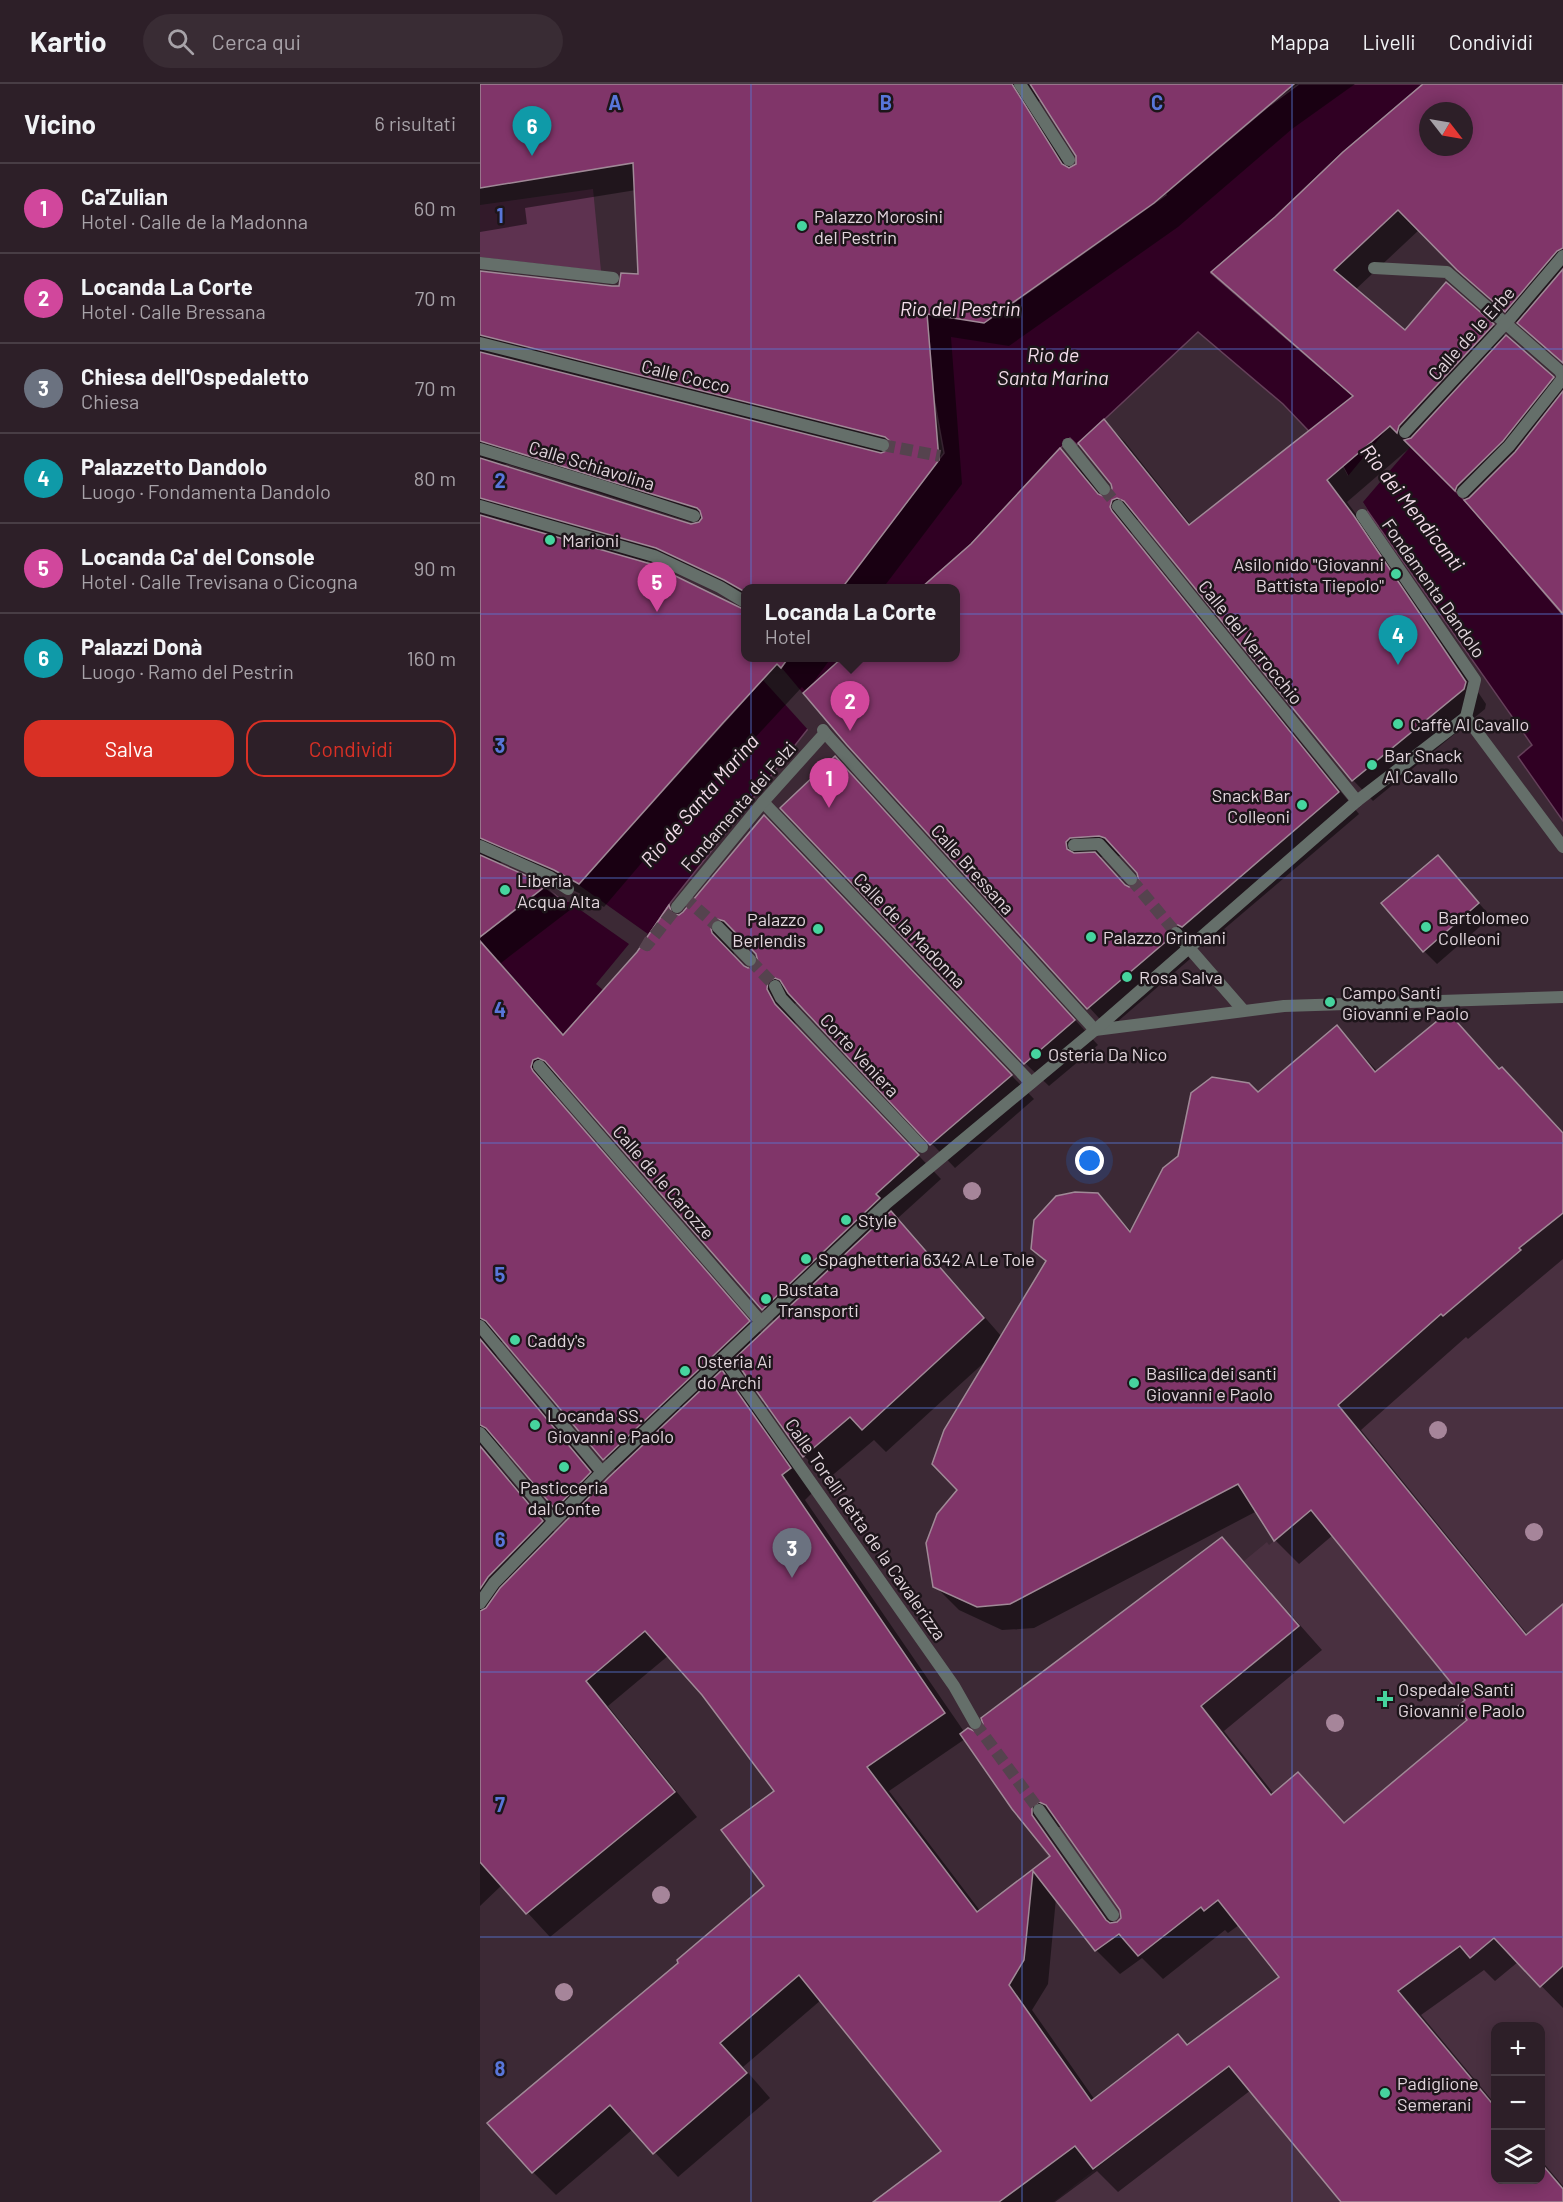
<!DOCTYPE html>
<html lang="it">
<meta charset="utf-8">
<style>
body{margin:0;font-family:Barlow,sans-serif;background:#392c34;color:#f1f3f6}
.controls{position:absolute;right:18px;bottom:18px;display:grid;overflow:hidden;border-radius:12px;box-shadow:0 3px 15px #0003}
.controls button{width:54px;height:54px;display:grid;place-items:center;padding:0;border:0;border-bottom:2px solid #483d45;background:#2d1f28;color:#f1f3f6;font:30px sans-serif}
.compass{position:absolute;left:939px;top:18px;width:54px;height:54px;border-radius:50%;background:#2d1f28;box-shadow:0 3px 15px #0003;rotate:121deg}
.you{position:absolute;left:610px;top:1077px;width:21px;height:21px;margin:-15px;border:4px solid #fff;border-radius:50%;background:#1a73e8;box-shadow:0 0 0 9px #1a73e833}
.badge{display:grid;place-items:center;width:39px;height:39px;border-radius:50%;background:#d93025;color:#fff;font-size:20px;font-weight:700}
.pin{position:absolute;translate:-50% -50px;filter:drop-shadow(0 2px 3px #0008)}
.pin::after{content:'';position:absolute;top:32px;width:21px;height:18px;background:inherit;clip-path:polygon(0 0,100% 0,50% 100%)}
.popup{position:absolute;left:261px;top:500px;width:219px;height:78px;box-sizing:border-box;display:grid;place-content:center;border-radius:12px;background:#2d1f28;filter:drop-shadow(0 2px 4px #0005);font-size:20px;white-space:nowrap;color:#a7a2a8}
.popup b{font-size:22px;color:#f1f3f6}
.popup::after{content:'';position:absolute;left:50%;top:100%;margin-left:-12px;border:12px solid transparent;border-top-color:#2d1f28}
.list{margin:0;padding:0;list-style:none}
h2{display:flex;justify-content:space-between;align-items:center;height:78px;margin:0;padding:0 24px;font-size:26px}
h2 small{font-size:20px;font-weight:400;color:#a7a2a8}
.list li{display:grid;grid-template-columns:39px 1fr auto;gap:18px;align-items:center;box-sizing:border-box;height:90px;padding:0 24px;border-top:2px solid #483d45}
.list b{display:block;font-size:22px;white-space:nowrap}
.list p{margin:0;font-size:20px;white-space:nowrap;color:#a7a2a8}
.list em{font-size:20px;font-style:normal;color:#a7a2a8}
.actions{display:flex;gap:12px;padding:18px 24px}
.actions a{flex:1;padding:14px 0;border:2px solid #d93025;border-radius:18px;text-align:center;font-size:21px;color:#d93025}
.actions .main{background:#d93025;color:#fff}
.icon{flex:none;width:33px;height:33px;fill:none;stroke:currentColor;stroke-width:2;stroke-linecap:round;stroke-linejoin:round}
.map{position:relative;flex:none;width:1083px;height:2118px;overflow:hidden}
header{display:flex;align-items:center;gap:36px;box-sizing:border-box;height:84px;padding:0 30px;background:#2d1f28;border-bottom:2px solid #483d45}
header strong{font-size:28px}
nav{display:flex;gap:33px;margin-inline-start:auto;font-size:21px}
.search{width:420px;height:54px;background:#392c34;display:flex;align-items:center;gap:15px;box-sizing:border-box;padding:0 21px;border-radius:33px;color:#a7a2a8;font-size:22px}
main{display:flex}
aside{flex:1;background:#2d1f28}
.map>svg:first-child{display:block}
.built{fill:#493040;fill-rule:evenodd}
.green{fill:#5e3250}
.water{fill:#300023;stroke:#65405a;stroke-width:1.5}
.pier{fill:#3c2935}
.shadow{fill:#0007;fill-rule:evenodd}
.building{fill:#803569;stroke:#a08997;stroke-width:1.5;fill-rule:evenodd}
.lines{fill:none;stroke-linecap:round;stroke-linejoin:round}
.street-tunnel{stroke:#55434e;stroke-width:12;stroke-dasharray:12 6;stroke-linecap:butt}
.street{stroke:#656f6a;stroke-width:12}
.tree{fill:#a6859a}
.grid{fill:none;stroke:#5876d9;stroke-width:1.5;stroke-opacity:0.55}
.poi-dot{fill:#46d49e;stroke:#1d151a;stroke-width:2}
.labels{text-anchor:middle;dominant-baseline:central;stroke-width:5;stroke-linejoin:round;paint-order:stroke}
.poi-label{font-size:18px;fill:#e1d5dc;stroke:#1d151a;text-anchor:start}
.street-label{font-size:18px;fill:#e1d5dc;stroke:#1d151a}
.water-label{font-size:20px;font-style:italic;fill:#f3ddea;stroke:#1d151a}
.grid-label{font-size:20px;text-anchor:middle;font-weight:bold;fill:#5876d9;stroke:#1d151a;stroke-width:5;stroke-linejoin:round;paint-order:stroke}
</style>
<header>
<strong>Kartio</strong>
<div class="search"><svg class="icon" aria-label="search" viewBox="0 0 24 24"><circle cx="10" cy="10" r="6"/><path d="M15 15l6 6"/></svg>Cerca qui</div>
<nav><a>Mappa</a><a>Livelli</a><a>Condividi</a></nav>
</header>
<main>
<aside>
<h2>Vicino<small>6 risultati</small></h2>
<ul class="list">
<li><span class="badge" style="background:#d1479c">1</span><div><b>Ca'Zulian</b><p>Hotel · Calle de la Madonna</p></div><em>60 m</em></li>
<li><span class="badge" style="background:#d1479c">2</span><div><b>Locanda La Corte</b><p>Hotel · Calle Bressana</p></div><em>70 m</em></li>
<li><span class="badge" style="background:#6b7280">3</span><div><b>Chiesa dell'Ospedaletto</b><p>Chiesa</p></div><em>70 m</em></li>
<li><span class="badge" style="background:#0f9aa8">4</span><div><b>Palazzetto Dandolo</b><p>Luogo · Fondamenta Dandolo</p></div><em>80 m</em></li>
<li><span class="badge" style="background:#d1479c">5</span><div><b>Locanda Ca' del Console</b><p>Hotel · Calle Trevisana o Cicogna</p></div><em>90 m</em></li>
<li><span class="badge" style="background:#0f9aa8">6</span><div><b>Palazzi Donà</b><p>Luogo · Ramo del Pestrin</p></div><em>160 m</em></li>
</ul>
<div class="actions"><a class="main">Salva</a><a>Condividi</a></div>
</aside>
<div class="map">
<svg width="1083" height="2118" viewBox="0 0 1083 2118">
<rect width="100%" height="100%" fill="#3c2935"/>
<path class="built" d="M1083 1122V2118H573L813 1932 787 1762 633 1854 623 1850 543 1738 583 1709 718 1623 763 1586 764 1588 771 1583 770 1581 819 1542 764 1477 787 1458 789 1461 830 1427 788 1373 887 1288 891 1292 901 1284 898 1280 922 1258 927 1262 935 1255 932 1250 1041 1166 1037 1161 1063 1138 1067 1142 1076 1135ZM1016 1942H1060V2096H1016Z"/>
<path class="green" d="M113 105 121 187 0 173V121Z"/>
<g class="water">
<path d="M819 0H943L862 69 795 133 731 189 844 287 918 345 928 359 989 421 1083 531V737L1038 673 1052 661 882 419 863 383 803 320 718 248 597 361 590 354 491 460 441 504H361L464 369 454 315 447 230 377 71 487 169 522 227 686 111 685 110 789 22Z"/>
<path d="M302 574H384L191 818 157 868 64 974 51 987 0 979 53 917 18 877 0 885V845L24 835 65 803 79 814 82 813 88 817 99 800Z"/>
</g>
<g class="pier">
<path d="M911 340 918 345 920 343 930 357 931 362 883 418 888 426 885 428 860 385 863 383 868 392Z"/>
<path d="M296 577 342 632 330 648 283 596Z"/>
<path d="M96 799 168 850 157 868 123 906 116 900 149 860 82 813 84 810 87 813Z"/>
</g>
<g class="shadow">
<path d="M0 0H875L812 45 698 143 529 262 471 253 482 400 403 504H265V517L201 487 167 477 166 479 265 527V574H351L327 607 475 574V504H443L492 461 581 366 601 386 623 414 631 412 634 404 624 337 645 358 711 441 873 313 754 209 733 189 945 0H1083V279L1000 206 940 145 875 206 925 248 1013 241 1083 304V530L987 417 932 362 867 418 894 454 1006 620 1005 625 893 717 873 696 661 435 653 437 650 444 652 450 879 730 723 863 717 861 708 872 710 875 629 945 368 660 322 603 188 748 124 823 99 809 28 778 23 777 18 781 66 802 90 826 21 879 85 952 158 869 189 824 198 832 308 757 554 1015 475 1084 318 918 312 921 311 930 318 945 461 1095 418 1134 522 1253 567 1179 552 1164 617 1111 652 1148 778 1010 857 943 898 988 968 930 1020 986 1022 985 1046 1008 1083 1049V1175L988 1255 986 1253 881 1346 1048 1551 1083 1522V1924L1038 1878 1015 1897 1004 1886 941 1931 1016 2021V2096H1060V2075L1083 2102V2118H863L771 2006 638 2108 617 2087 575 2118H406L463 2067 341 1916 263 1983 290 2014 198 2093 153 2045 76 2111 53 2088 200 1879 286 1802 296 1707 223 1610 189 1571 128 1622 217 1733 70 1853 22 1801 0 1822V189L141 203 159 191 156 106 45 124 47 140 0 148ZM559 17H562L597 71 598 80 592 85 556 30 555 24ZM948 27H984V63H948ZM27 380 220 441H211L20 382ZM641 772 644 773 659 789 661 797 657 803 648 804 618 773ZM266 858 277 870 280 878 276 884 268 886 255 874 253 866 256 861ZM83 997 295 1238 282 1250 76 1013 74 1008 77 1000ZM24 1257 137 1388 124 1400 17 1273 15 1268 18 1260ZM508 1275 455 1502 479 1526 522 1546 554 1544 777 1427 795 1456 819 1480 853 1451 987 1616 989 1636 865 1740 794 1710 744 1647 842 1566 765 1479 741 1455 501 1647 485 1649 325 1416 333 1408 265 1312 253 1299 265 1288 324 1372 348 1395 394 1356 406 1368ZM24 1364 88 1437 76 1450 17 1380 15 1375 18 1367ZM485 1655 572 1772 501 1828 409 1707ZM578 1743H582L641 1826 642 1834 635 1840 576 1756ZM576 1814 616 1866 640 1890 662 1874 683 1895 745 1846 748 1849 759 1841 801 1893 708 1962 698 1952 615 2016 552 1926 568 1900Z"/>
<path d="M378 698 618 961 569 1002 545 979Z"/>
<path d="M958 773 1011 833 957 880 944 867Z"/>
</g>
<g class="building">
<path d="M0 0H532L582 80 589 84 596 80V72L550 0H814L674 119 504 239 447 230 459 376 362 504H265V508L244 496 176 464 0 414V374L211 440 219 438 222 434 220 427 217 424 0 357V268L401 369 409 366 411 358 405 353 0 251V187L132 202H139L141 189 158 190 153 79 0 104Z"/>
<path d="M943 0H1083V164L1077 167 1025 228 977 186 918 126 854 186 925 246 966 198 1014 240 919 342 917 349 910 342 847 396 874 432 986 598 984 605 872 697 644 417 637 414 632 416 630 423 632 427 859 708 702 843 698 841 691 842 688 847 690 854 607 925 367 661 323 609 363 573H475V504H441L491 460 580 364 618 410 625 413 630 411 632 404 631 400 598 359 624 335 709 441 873 312 731 188 795 133 863 68ZM948 27H984V63H948ZM619 752 625 754 657 789 659 797 656 801 649 803 645 801 615 768 594 769 587 765 586 758 590 754Z"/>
<path d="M1083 185V279L1037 239Z"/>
<path d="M1026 251 1074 293 1023 357 977 402 975 407 924 356 931 354Z"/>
<path d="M1083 307V530L984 416 989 414 1035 368Z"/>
<path d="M0 431 171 480 265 526V573H309L301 584 297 580 242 640 99 800 74 786 0 754Z"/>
<path d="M355 672 595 936 544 980 300 724Z"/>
<path d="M284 731 532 991 450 1061 308 909 300 896 295 894 288 897 287 905 295 920 439 1071 396 1110 400 1114 282 1226 65 977 58 974 53 976 51 983 53 987 270 1237 123 1376 6 1237 0 1234V857L83 951 157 868 189 821 192 830 199 831 203 828ZM237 835 244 837 276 870 278 878 275 882 268 884 264 882 232 849 230 840Z"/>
<path d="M0 771 67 801 0 853Z"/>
<path d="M958 771 999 819 943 868 901 819Z"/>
<path d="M968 928 1019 985 1022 983 1083 1049V1129L1039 1164 1041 1166 963 1232 961 1230 858 1321 1046 1551 1083 1520V1882L1060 1903 1014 1854 990 1874 980 1862 918 1907 1016 2024V2096H1060V2078L1083 2105V2118H861L749 1982 613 2085 595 2062 519 2118H393L461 2067 319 1891 240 1959 267 1989 173 2070 130 2021 52 2089 7 2039 198 1879 197 1876 284 1802 241 1746 294 1707 222 1611 165 1547 106 1597 195 1708 46 1830 0 1778V1527L6 1524 20 1504 128 1394 242 1286 311 1384 302 1391 465 1629 387 1683 497 1828 570 1772 532 1725 480 1650 488 1644 494 1647 500 1646 503 1640 501 1634 742 1453 819 1542 721 1622 791 1711 818 1688 864 1739 987 1636 977 1623 985 1616 831 1426 794 1457 758 1400 530 1520 497 1523 453 1503 446 1459 457 1430 477 1406 452 1380 464 1346 566 1177 551 1165 553 1145 554 1136 576 1112 595 1108 618 1109 650 1148 683 1084 698 1072 711 1009 732 993 769 999 778 1008 857 941 895 988ZM559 1718 566 1721 640 1826 641 1834 637 1838 630 1839 626 1836 552 1731V1722ZM553 1787 615 1867 639 1850 658 1872 721 1823 724 1827 738 1816 799 1893 707 1961 698 1950 611 2017 529 1901 544 1876Z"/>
<path d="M411 1127 504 1234 382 1346 370 1333 323 1373 254 1275Z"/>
<path d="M0 1255 111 1388 75 1425 6 1344 0 1341Z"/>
<path d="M0 1362 63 1437 8 1493 0 1505Z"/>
</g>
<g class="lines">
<g class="street-tunnel">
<path d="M403 361 460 372"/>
<path d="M624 405 638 422"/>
<path d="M651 795 696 849"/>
<path d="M204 813 238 843"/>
<path d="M162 858 167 861 197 823"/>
<path d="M270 876 295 902"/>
<path d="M495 1639 559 1726"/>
</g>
<g class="street">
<path d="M540 0 589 76"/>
<path d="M0 179 133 194"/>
<path d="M894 184 967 188 1080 287 1083 293"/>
<path d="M0 259 403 361"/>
<path d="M925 348 1026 239 1083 172"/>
<path d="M588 360 624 405"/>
<path d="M0 365 122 402 214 432"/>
<path d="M983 408 1029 362 1083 294"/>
<path d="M0 422 174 472 240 503 265 518"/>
<path d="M638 422 877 717"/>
<path d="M882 431 995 596 986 633"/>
<path d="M345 649 615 946 804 922 1083 913"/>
<path d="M283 718 551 999"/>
<path d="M594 761 619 760 651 795"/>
<path d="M0 762 70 793 88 805"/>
<path d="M197 823 283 718 345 649 343 646"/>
<path d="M238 843 270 876"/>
<path d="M696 849 763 926"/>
<path d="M295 902 301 914 442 1063"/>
<path d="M59 982 281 1238"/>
<path d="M0 1242 122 1388"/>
<path d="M244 1275 474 1602 495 1639"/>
<path d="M0 1349 74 1437"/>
<path d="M0 1519 14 1499 122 1388 407 1119 615 946 877 717 986 633 1083 763"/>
<path d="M559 1726 633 1831"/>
</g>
</g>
<g class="tree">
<circle cx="492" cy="1107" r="9"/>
<circle cx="958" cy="1346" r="9"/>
<circle cx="1054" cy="1448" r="9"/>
<circle cx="855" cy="1639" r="9"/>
<circle cx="181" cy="1811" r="9"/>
<circle cx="84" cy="1908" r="9"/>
</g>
<path class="grid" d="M271 0V2118M542 0V2118M812 0V2118M0 265H1083M0 530H1083M0 794H1083M0 1059H1083M0 1324H1083M0 1588H1083M0 1853H1083"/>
<g class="poi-dot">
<circle cx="322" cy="142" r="6"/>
<circle cx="70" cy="456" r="6"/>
<circle cx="916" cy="490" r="6"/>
<circle cx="918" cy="640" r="6"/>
<circle cx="892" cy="681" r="6"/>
<circle cx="822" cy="721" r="6"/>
<circle cx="25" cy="806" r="6"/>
<circle cx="946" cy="843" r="6"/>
<circle cx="338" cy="845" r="6"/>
<circle cx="611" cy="853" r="6"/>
<circle cx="647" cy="893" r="6"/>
<circle cx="850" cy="918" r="6"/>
<circle cx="556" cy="970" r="6"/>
<circle cx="366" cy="1136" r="6"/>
<circle cx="326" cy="1175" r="6"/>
<circle cx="286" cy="1215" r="6"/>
<circle cx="35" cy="1256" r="6"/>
<circle cx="205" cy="1287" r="6"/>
<circle cx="654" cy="1299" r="6"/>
<circle cx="55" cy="1341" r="6"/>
<circle cx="84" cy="1383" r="6"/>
<path d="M902 1606h6v6h6v6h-6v6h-6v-6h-6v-6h6z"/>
<circle cx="905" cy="2009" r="6"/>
</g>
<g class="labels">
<g class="poi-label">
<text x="334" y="132">Palazzo Morosini<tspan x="334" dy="21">del Pestrin</tspan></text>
<text x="82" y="456">Marioni</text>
<text x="904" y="480" text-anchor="end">Asilo nido "Giovanni<tspan x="904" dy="21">Battista Tiepolo"</tspan></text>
<text x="930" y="640">Caffè Al Cavallo</text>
<text x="904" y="671">Bar Snack<tspan x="904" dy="21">Al Cavallo</tspan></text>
<text x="810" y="711" text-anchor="end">Snack Bar<tspan x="810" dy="21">Colleoni</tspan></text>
<text x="37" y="796">Liberia<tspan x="37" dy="21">Acqua Alta</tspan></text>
<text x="958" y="833">Bartolomeo<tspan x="958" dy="21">Colleoni</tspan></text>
<text x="326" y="835" text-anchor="end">Palazzo<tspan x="326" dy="21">Berlendis</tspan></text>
<text x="623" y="853">Palazzo Grimani</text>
<text x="659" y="893">Rosa Salva</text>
<text x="862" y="908">Campo Santi<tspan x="862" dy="21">Giovanni e Paolo</tspan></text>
<text x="568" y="970">Osteria Da Nico</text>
<text x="378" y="1136">Style</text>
<text x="338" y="1175">Spaghetteria 6342 A Le Tole</text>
<text x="298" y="1205">Bustata<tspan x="298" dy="21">Transporti</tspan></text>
<text x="47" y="1256">Caddy's</text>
<text x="217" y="1277">Osteria Ai<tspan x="217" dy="21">do Archi</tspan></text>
<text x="666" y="1289">Basilica dei santi<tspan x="666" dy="21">Giovanni e Paolo</tspan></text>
<text x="67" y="1331">Locanda SS.<tspan x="67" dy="21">Giovanni e Paolo</tspan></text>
<text x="84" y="1403" text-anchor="middle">Pasticceria<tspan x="84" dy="21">dal Conte</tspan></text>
<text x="918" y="1605">Ospedale Santi<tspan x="918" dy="21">Giovanni e Paolo</tspan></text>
<text x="917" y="1999">Padiglione<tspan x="917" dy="21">Semerani</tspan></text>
</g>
<g class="street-label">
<text transform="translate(991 249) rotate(-48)">Calle de le Erbe</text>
<text transform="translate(206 292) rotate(14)">Calle Cocco</text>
<text transform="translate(112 381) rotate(17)">Calle Schiavolina</text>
<text transform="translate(954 504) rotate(55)">Fondamenta Dandolo</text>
<text transform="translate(771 558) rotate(51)">Calle del Verrocchio</text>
<text transform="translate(258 722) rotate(-49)">Fondamenta dei Felzi</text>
<text transform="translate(493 785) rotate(48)">Calle Bressana</text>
<text transform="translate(430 846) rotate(46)">Calle de la Madonna</text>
<text transform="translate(380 971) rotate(47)">Corte Veniera</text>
<text transform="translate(184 1098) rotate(49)">Calle de le Carozze</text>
<text transform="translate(386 1445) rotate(55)">Calle Torelli detta de la Cavalerizza</text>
</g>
<g class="water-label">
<text x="480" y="224">Rio del Pestrin</text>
<text x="573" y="270">Rio de<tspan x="573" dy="23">Santa Marina</tspan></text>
<text transform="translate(933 423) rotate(52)">Rio dei Mendicanti</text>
<text transform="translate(219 716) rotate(-49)">Rio de Santa Marina</text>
</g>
</g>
<g class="grid-label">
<text x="135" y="26">A</text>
<text x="406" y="26">B</text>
<text x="677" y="26">C</text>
<text x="20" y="139">1</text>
<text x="20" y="404">2</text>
<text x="20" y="669">3</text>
<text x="20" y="933">4</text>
<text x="20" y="1198">5</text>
<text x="20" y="1463">6</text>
<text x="20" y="1728">7</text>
<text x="20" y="1992">8</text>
</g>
</svg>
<div class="controls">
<button>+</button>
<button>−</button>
<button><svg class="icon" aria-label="layers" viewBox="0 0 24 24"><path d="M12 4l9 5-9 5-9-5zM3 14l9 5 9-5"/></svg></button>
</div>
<svg class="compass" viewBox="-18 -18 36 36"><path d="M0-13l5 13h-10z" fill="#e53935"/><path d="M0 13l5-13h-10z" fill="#a7a2a8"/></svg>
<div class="you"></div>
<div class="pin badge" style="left:349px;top:724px;background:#d1479c">1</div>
<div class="pin badge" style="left:370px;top:647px;background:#d1479c">2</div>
<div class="popup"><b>Locanda La Corte</b>Hotel</div>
<div class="pin badge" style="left:312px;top:1494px;background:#6b7280">3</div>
<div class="pin badge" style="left:918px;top:581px;background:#0f9aa8">4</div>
<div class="pin badge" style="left:177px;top:528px;background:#d1479c">5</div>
<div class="pin badge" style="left:52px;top:72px;background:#0f9aa8">6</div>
</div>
</main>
